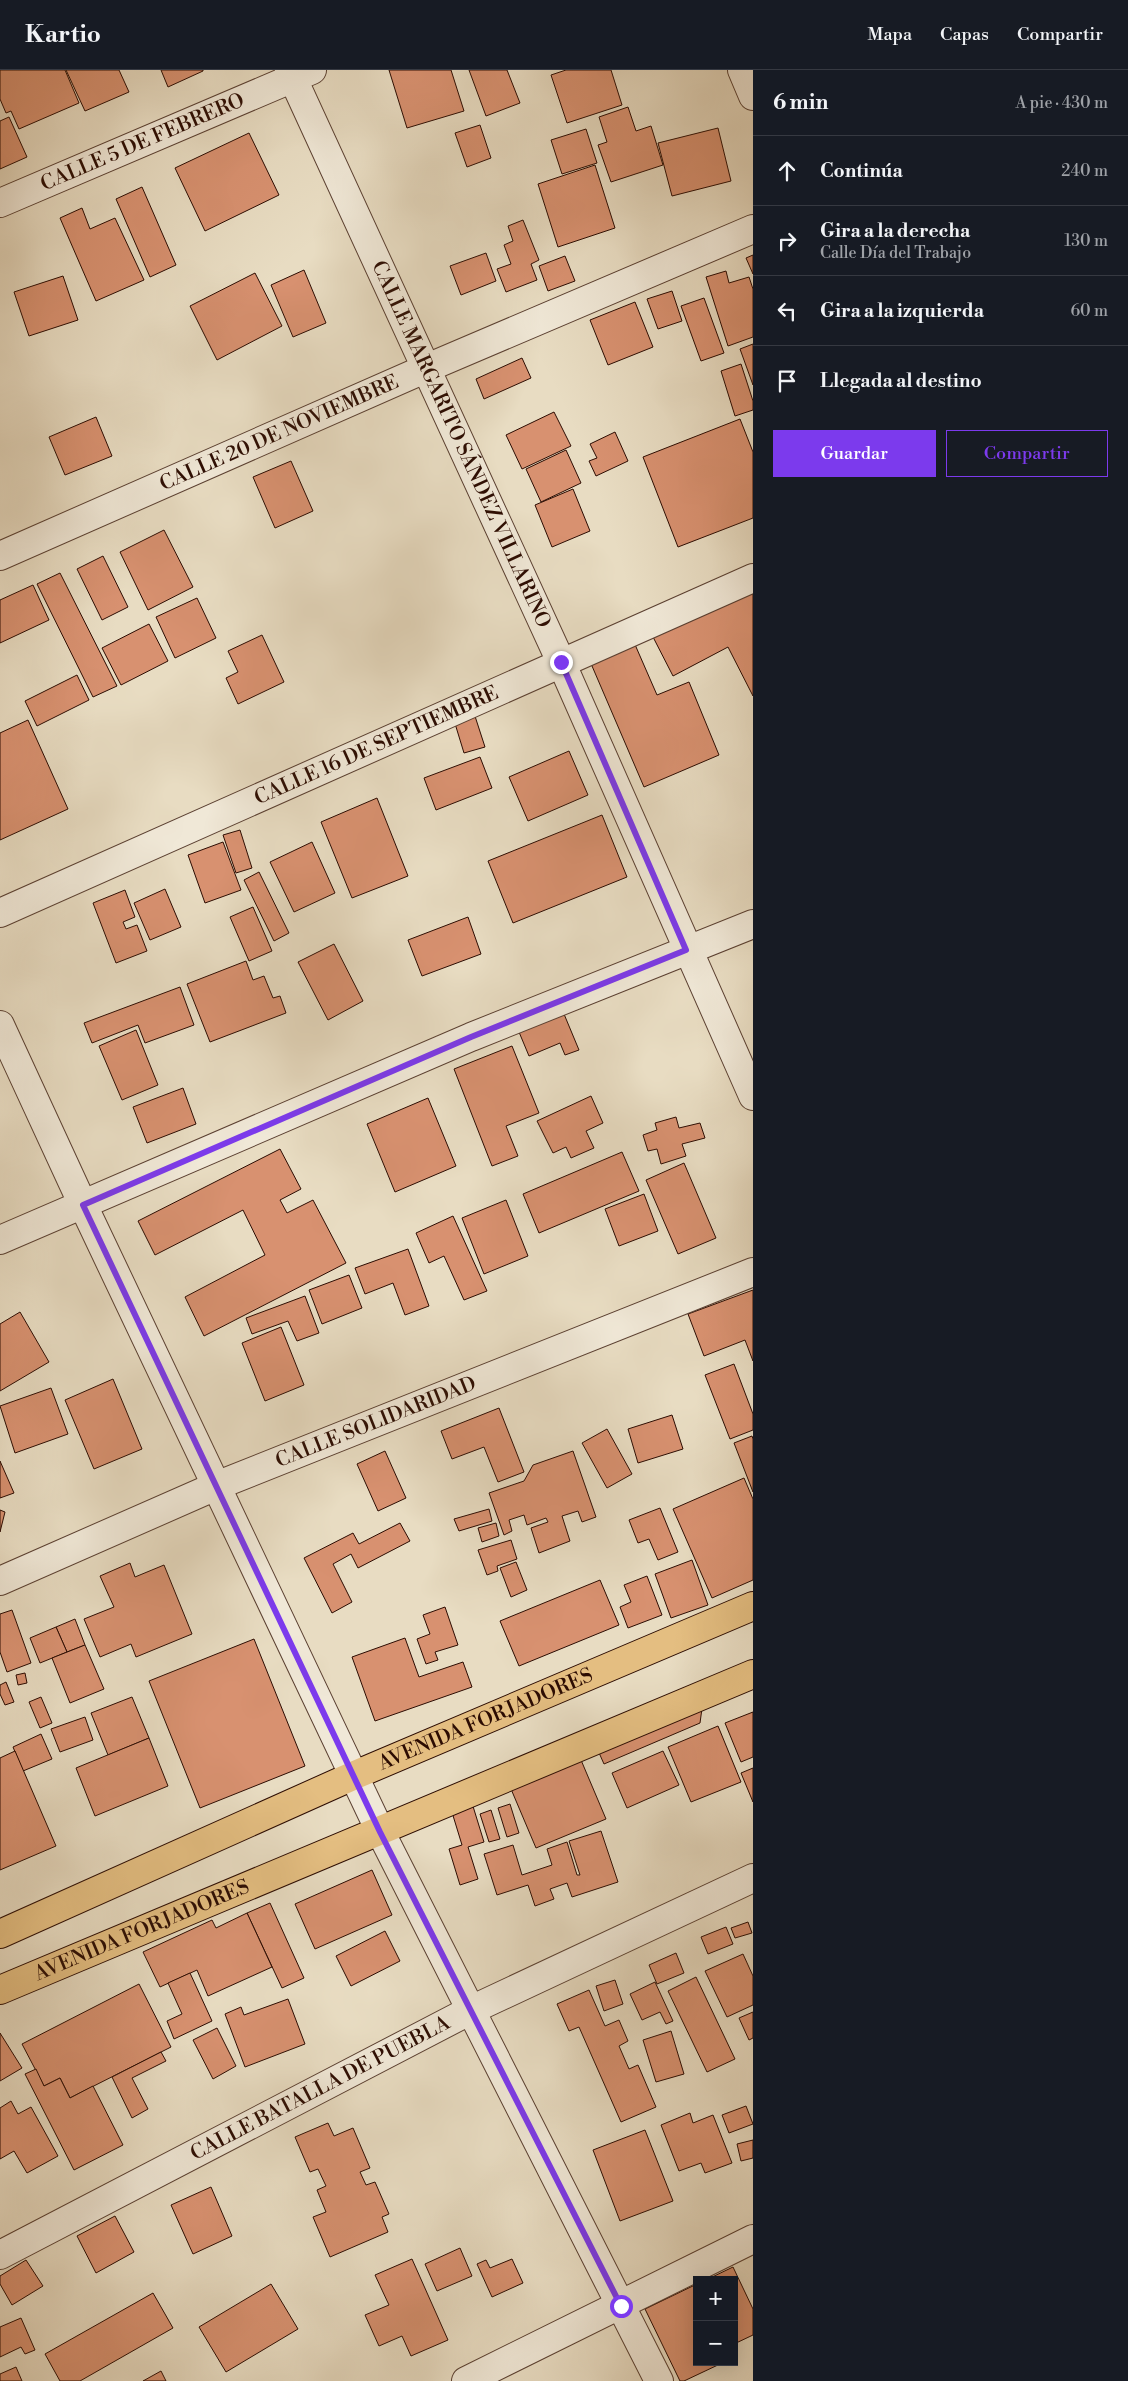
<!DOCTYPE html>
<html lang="es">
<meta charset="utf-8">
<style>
body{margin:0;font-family:"Libre Bodoni",serif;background:#20242c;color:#f1f3f6}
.controls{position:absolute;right:15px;bottom:15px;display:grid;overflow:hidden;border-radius:0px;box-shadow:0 5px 20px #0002}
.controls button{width:45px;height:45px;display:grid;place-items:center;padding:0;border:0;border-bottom:1px solid #363941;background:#171b24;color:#f1f3f6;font:25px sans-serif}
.stop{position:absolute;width:15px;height:15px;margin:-11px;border:4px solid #7c3aed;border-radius:50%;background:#fff}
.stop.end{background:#7c3aed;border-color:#fff;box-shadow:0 1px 5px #0008}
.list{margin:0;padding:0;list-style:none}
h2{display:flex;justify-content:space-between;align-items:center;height:65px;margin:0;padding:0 20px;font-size:21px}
h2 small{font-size:16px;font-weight:400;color:#9ea1a6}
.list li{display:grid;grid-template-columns:32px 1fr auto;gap:15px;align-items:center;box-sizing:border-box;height:70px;padding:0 20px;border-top:1px solid #363941}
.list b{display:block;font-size:19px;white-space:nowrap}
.list p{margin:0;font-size:16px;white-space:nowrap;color:#9ea1a6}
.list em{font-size:16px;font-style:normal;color:#9ea1a6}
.actions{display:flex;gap:10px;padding:15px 20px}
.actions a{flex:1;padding:11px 0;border:1px solid #7c3aed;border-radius:0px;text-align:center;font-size:18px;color:#7c3aed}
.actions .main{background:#7c3aed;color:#fff}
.icon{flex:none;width:28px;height:28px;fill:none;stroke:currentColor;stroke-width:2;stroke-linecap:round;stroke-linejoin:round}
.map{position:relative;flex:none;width:753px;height:2311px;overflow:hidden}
header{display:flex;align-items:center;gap:30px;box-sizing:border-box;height:70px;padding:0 25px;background:#171b24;border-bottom:1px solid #363941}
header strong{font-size:24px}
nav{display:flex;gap:28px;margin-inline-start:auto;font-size:18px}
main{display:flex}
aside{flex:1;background:#171b24}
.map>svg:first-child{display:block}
.building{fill:#d89170;stroke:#2c0c02}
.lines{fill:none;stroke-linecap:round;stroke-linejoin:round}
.minor-casing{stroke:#5b4032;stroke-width:30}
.major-casing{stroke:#2c0c02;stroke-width:30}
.minor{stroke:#f0e8d7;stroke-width:28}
.major{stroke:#e4be81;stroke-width:28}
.route{stroke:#7c3aed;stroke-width:6}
.labels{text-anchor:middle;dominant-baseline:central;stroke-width:4;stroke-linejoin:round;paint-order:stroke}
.street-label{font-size:20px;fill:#2c0c02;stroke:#f0e8d7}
</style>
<header>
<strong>Kartio</strong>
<nav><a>Mapa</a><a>Capas</a><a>Compartir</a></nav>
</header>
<main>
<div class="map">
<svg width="753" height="2311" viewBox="0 0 753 2311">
<rect width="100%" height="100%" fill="#e8dcc2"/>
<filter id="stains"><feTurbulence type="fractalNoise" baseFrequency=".004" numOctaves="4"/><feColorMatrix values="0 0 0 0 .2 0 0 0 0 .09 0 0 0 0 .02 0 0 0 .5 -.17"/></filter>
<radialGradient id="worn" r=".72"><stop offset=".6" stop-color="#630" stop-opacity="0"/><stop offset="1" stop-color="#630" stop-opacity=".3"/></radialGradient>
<g class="building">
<path d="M0 0H65L79 33 19 59 11 41 6 43 0 29Z"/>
<path d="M66 0H119L129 22 85 41Z"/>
<path d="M161 0H203V1L168 17Z"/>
<path d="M389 0H451L464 41 407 58Z"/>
<path d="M469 0H507L520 33 486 46Z"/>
<path d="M566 0H611L622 35 567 53 551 5Z"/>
<path d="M628 37 636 61 651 56 663 95 611 112 598 75 607 72 599 47Z"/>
<path d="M9 47 27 87 0 99V51Z"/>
<path d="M480 55 491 88 467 97 455 63Z"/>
<path d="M718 58 731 111 672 126 658 73Z"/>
<path d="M586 59 597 93 562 104 551 70Z"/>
<path d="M249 63 279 125 205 161 175 98Z"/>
<path d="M595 95 615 158 558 177 538 114Z"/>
<path d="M142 117 176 195 150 207 116 129Z"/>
<path d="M82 138 90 159 115 148 144 210 96 231 60 148Z"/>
<path d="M523 150 539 190 531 194 537 210 506 222 497 199 511 194 504 175 513 171 508 156Z"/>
<path d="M486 183 496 211 461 225 450 196Z"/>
<path d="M753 185V204L746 188Z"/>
<path d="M565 186 575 211 548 221 539 196Z"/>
<path d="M304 200 326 253 293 267 271 215Z"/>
<path d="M726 201 729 213 749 207 753 219V267L728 276 706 207Z"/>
<path d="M255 203 282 256 217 290 190 236Z"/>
<path d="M63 206 78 250 29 266 14 222Z"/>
<path d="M672 221 682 251 658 259 647 229Z"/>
<path d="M704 228 724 283 701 291 681 236Z"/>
<path d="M635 232 653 277 608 295 590 250Z"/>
<path d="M753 274V315L740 279Z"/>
<path d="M522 288 531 308 484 329 476 309Z"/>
<path d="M741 294 753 331V340L735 346 721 301Z"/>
<path d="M554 342 571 376 522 399 506 365Z"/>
<path d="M96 347 112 386 65 405 49 367Z"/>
<path d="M740 349 753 382V448L678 477 643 387Z"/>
<path d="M615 362 628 391 596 406 589 391 597 388 590 374Z"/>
<path d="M566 380 581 413 541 432 526 399Z"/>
<path d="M291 391 313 441 275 458 253 407Z"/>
<path d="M573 419 590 461 552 477 535 435Z"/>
<path d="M164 460 193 517 148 540 120 482Z"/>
<path d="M103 486 128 537 102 550 77 499Z"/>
<path d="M60 503 117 616 93 627 37 514Z"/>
<path d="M33 515 49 550 0 573V530Z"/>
<path d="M748 515 753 525V626L728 577 673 606 652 565Z"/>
<path d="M197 528 216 568 175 588 156 547Z"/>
<path d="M149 554 168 591 121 615 102 578Z"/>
<path d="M262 565 284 612 238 634 226 608 238 602 228 581Z"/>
<path d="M633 570 657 625 689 612 719 685 644 717 589 589Z"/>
<path d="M77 605 89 630 37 656 25 631Z"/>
<path d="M473 640 485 677 464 683 453 647Z"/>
<path d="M28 650 68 739 0 770V663Z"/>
<path d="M569 681 588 725 528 751 509 707Z"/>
<path d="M480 687 492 718 436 740 424 708Z"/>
<path d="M377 728 408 806 352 828 321 752Z"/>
<path d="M602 745 627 807 513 853 488 791Z"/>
<path d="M240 760 252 798 236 803 223 765Z"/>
<path d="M223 772 241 820 205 833 188 785Z"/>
<path d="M312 772 335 823 294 842 270 792Z"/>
<path d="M259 802 289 863 274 871 244 810Z"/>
<path d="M165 819 181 857 150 870 134 833Z"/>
<path d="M125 820 135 847 123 852 126 859 137 855 147 881 116 893 93 833Z"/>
<path d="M253 837 272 881 249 891 230 847Z"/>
<path d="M468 847 481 884 422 906 408 870Z"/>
<path d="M334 874 363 931 328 950 298 892Z"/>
<path d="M246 891 253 910 264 906 273 928 280 926 286 943 210 972 187 914Z"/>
<path d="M180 917 194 955 145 973 138 955 92 973 84 953Z"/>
<path d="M564 944 579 980 565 985 560 973 529 986 519 962Z"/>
<path d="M136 960 158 1015 122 1030 99 976Z"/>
<path d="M512 976 539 1043 506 1056 518 1086 492 1096 454 999Z"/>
<path d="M183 1018 196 1054 147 1073 133 1037Z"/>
<path d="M591 1026 603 1053 586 1061 594 1078 571 1088 566 1077 553 1083 537 1051Z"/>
<path d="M428 1028 456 1096 395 1122 367 1054Z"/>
<path d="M676 1047 679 1058 700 1053 705 1068 682 1074 686 1086 661 1094 657 1079 648 1081 643 1065 657 1060 655 1053Z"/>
<path d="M280 1079 301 1119 280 1130 287 1143 313 1130 346 1193 204 1266 185 1227 265 1185 243 1140 155 1185 138 1151Z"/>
<path d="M622 1082 639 1121 539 1163 523 1124Z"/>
<path d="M684 1093 716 1168 678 1184 646 1110Z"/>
<path d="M644 1124 658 1161 619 1176 605 1139Z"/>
<path d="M506 1130 528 1186 484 1204 462 1148Z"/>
<path d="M453 1146 487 1221 464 1230 444 1186 429 1193 416 1163Z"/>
<path d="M408 1179 429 1236 405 1245 393 1213 365 1224 355 1198Z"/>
<path d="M349 1205 362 1238 322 1254 309 1220Z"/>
<path d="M753 1220V1291L745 1270 704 1286 688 1244Z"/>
<path d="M305 1226 319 1263 297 1271 288 1251 252 1264 246 1248Z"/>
<path d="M20 1242 49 1292 0 1321V1254Z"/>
<path d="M281 1257 304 1315 265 1331 242 1273Z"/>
<path d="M734 1294 753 1344V1360L730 1369 705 1305Z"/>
<path d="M113 1309 142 1379 94 1399 65 1330Z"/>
<path d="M51 1318 68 1364 15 1383 0 1336Z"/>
<path d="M499 1338 524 1402 498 1412 484 1377 452 1389 441 1361Z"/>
<path d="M672 1345 683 1379 638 1393 628 1359Z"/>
<path d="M607 1359 632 1404 607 1418 582 1373Z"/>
<path d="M752 1366 753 1369V1422L734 1373Z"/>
<path d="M385 1381 406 1428 378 1441 357 1394Z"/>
<path d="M573 1381 596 1447 582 1452 578 1441 562 1446 570 1471 539 1483 531 1458 548 1452 546 1448 527 1455 524 1445 509 1450 512 1461 504 1465 489 1423 524 1411 533 1395Z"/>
<path d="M0 1391 14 1423 0 1428Z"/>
<path d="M744 1408 753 1429V1510L712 1528 673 1439Z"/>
<path d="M660 1438 678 1482 658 1490 649 1469 638 1473 629 1450Z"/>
<path d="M489 1439 492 1451 459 1461 454 1449Z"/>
<path d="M0 1440 5 1442 0 1462Z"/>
<path d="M400 1453 410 1471 358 1498 351 1484 333 1494 352 1532 332 1543 304 1488 353 1463 359 1474Z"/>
<path d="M496 1453 499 1466 482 1472 478 1458Z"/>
<path d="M511 1470 517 1489 497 1496 498 1501 487 1505 478 1480Z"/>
<path d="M692 1490 708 1535 671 1548 655 1504Z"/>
<path d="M516 1492 527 1520 511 1527 500 1498Z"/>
<path d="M130 1493 135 1507 164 1495 192 1564 136 1587 131 1574 100 1587 84 1549 114 1537 100 1506Z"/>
<path d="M647 1506 662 1545 628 1558 620 1537 631 1532 624 1515Z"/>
<path d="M600 1510 619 1555 519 1596 500 1551Z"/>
<path d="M445 1537 458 1575 435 1582 438 1590 426 1594 417 1569 430 1564 423 1545Z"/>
<path d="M12 1540 31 1593 7 1602 0 1582V1544Z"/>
<path d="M75 1549 85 1575 67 1582 56 1557Z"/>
<path d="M56 1557 67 1582 40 1593 30 1568Z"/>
<path d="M405 1568 419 1607 463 1592 472 1617 375 1651 352 1587Z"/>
<path d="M254 1569 305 1696 200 1738 149 1611Z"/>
<path d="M85 1575 104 1619 70 1633 52 1588Z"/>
<path d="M25 1603 27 1613 18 1615 16 1605Z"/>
<path d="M6 1612 14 1632 5 1635 0 1624V1615Z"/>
<path d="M41 1627 52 1653 40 1658 29 1632Z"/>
<path d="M132 1627 149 1668 108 1685 91 1643Z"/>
<path d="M703 1631 700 1653 604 1694 596 1676Z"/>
<path d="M753 1642V1687L741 1692 725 1653Z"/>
<path d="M85 1647 93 1670 60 1682 51 1659Z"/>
<path d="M718 1656 741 1712 691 1732 668 1677Z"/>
<path d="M41 1664 52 1689 23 1701 13 1677Z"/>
<path d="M149 1668 168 1716 95 1746 76 1698Z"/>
<path d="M15 1681 56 1776 0 1800V1688Z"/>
<path d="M663 1681 679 1715 627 1738 612 1703Z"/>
<path d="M581 1690 606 1749 536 1778 511 1719Z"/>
<path d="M753 1698V1732L741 1703Z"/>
<path d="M472 1733 484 1772 468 1777 478 1809 460 1815 449 1779 462 1775 451 1739Z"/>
<path d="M510 1734 519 1763 507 1767 498 1738Z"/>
<path d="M491 1740 500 1769 489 1772 480 1744Z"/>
<path d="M601 1761 618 1812 572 1827 567 1813 550 1819 554 1829 535 1836 528 1815 497 1825 484 1784 513 1775 522 1805 552 1795 547 1779 567 1772 577 1805H580L569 1771Z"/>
<path d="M372 1800 392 1845 315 1879 295 1834Z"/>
<path d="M270 1833 304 1908 282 1918 247 1843Z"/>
<path d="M247 1843 272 1897 208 1926 197 1900 160 1917 143 1882 212 1850 216 1858Z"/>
<path d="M748 1852 752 1863 735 1868 731 1858Z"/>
<path d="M726 1857 733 1874 708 1884 701 1867Z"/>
<path d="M385 1861 400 1891 351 1916 336 1886Z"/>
<path d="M676 1883 684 1903 657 1914 649 1895Z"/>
<path d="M743 1884 753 1906V1935L727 1947 705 1901Z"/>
<path d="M190 1903 212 1951 174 1969 167 1951 182 1944 168 1913Z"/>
<path d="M696 1907 735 1989 707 2002 668 1921Z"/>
<path d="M615 1910 623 1934 604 1941 596 1916Z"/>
<path d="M655 1912 673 1951 666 1954 660 1942 642 1950 630 1924Z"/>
<path d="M139 1914 171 1977 70 2028 60 2008 44 2016 22 1974Z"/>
<path d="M589 1920 605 1956 619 1950 628 1971 619 1976 629 1999 638 1995 656 2037 621 2052 579 1957 569 1961 557 1934Z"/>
<path d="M288 1929 305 1974 245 1997 225 1944 241 1937 244 1945Z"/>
<path d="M753 1942V1968L749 1970 739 1948Z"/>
<path d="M217 1958 236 1996 213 2009 193 1970Z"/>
<path d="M671 1961 684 2004 656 2012 643 1970Z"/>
<path d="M0 1963 22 1998 0 2011Z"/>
<path d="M161 1982 166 1991 132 2008 148 2039 132 2048 112 2007Z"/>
<path d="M36 1999 44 2016 60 2008 70 2028 93 2016 123 2075 74 2100 25 2004Z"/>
<path d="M11 2031 18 2044 31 2037 58 2086 27 2103 14 2081 0 2089V2038Z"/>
<path d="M746 2036 753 2054 729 2063 722 2045Z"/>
<path d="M690 2043 693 2053 713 2045 732 2093 705 2103 701 2093 679 2101 661 2055Z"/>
<path d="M328 2053 334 2066 353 2058 370 2098 360 2102 366 2115 375 2112 389 2144 382 2147 388 2162 330 2187 313 2147 326 2142 317 2120 326 2116 318 2099 310 2102 295 2067Z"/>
<path d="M645 2060 673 2131 620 2151 593 2080Z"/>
<path d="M753 2070V2088L741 2091 737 2074Z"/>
<path d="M211 2117 232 2166 193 2184 171 2135Z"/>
<path d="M115 2146 134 2182 96 2203 77 2166Z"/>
<path d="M460 2178 472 2206 437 2221 425 2194Z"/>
<path d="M412 2189 448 2270 411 2286 402 2266 379 2276 365 2245 389 2235 375 2205Z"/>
<path d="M512 2189 523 2213 492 2227 477 2194 486 2190 490 2198Z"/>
<path d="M26 2190 43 2216 12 2235 0 2214V2206Z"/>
<path d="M733 2197 753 2239V2265L734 2274V2210H706Z"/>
<path d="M271 2214 298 2259 226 2302 199 2257Z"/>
<path d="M697 2214V2292H718L720 2294 684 2311H680L645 2239Z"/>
<path d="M153 2223 173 2258 80 2311H60L45 2284Z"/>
<path d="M21 2248 35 2280 25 2284 21 2277 0 2287V2257Z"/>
<path d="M16 2297 22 2311H0V2304Z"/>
<path d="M161 2301 166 2311H143Z"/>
</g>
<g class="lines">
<defs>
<g id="minor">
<path id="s1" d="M289 0 561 592 753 1026"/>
<path d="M742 0 753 26"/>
<path id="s2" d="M0 133 312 0"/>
<path id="s3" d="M0 486 427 298 753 159"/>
<path id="s4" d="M0 843 753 508"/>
<path d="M0 955 83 1135 380 1761 659 2311"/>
<path d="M0 1170 471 967 753 854"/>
<path id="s5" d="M0 1511 216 1416 753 1202"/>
<path id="s6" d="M0 2185 471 1940 753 1808"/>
<path d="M466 2311 753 2169"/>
</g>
<g id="major">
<path id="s7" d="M0 1864 355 1705 753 1536"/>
<path id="s8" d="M0 1920 753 1604"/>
</g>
</defs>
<use href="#minor" class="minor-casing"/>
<use href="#major" class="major-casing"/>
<use href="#minor" class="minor"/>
<use href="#major" class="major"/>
</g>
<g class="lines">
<path class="route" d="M561 592 686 880 471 967 83 1135 380 1762 621 2236"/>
</g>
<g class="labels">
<g class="street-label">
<text stroke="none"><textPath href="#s2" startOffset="155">CALLE 5 DE FEBRERO</textPath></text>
<text stroke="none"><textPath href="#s3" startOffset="305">CALLE 20 DE NOVIEMBRE</textPath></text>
<text stroke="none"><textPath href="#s1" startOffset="412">CALLE MARGARITO SÁNDEZ VILLARINO</textPath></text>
<text stroke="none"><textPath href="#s4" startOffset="412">CALLE 16 DE SEPTIEMBRE</textPath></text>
<text stroke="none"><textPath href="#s5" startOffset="408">CALLE SOLIDARIDAD</textPath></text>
<text stroke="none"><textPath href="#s7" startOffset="531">AVENIDA FORJADORES</textPath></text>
<text stroke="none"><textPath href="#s8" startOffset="154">AVENIDA FORJADORES</textPath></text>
<text stroke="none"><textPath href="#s6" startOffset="361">CALLE BATALLA DE PUEBLA</textPath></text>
</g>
</g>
<rect width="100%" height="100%" filter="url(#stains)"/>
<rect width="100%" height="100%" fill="url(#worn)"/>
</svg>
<div class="controls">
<button>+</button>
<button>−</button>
</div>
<div class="stop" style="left:621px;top:2236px"></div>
<div class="stop end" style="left:561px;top:592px"></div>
</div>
<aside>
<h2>6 min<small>A pie · 430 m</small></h2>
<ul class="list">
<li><svg class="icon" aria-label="ahead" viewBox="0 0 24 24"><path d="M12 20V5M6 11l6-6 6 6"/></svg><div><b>Continúa</b></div><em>240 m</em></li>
<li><svg class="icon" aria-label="right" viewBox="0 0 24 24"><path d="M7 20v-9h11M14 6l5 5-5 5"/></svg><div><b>Gira a la derecha</b><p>Calle Día del Trabajo</p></div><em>130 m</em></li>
<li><svg class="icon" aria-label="left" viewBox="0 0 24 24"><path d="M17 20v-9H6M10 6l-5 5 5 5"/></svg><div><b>Gira a la izquierda</b></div><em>60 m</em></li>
<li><svg class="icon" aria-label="arrive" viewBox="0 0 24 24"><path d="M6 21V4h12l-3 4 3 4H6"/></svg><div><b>Llegada al destino</b></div></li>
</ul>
<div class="actions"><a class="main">Guardar</a><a>Compartir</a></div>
</aside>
</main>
